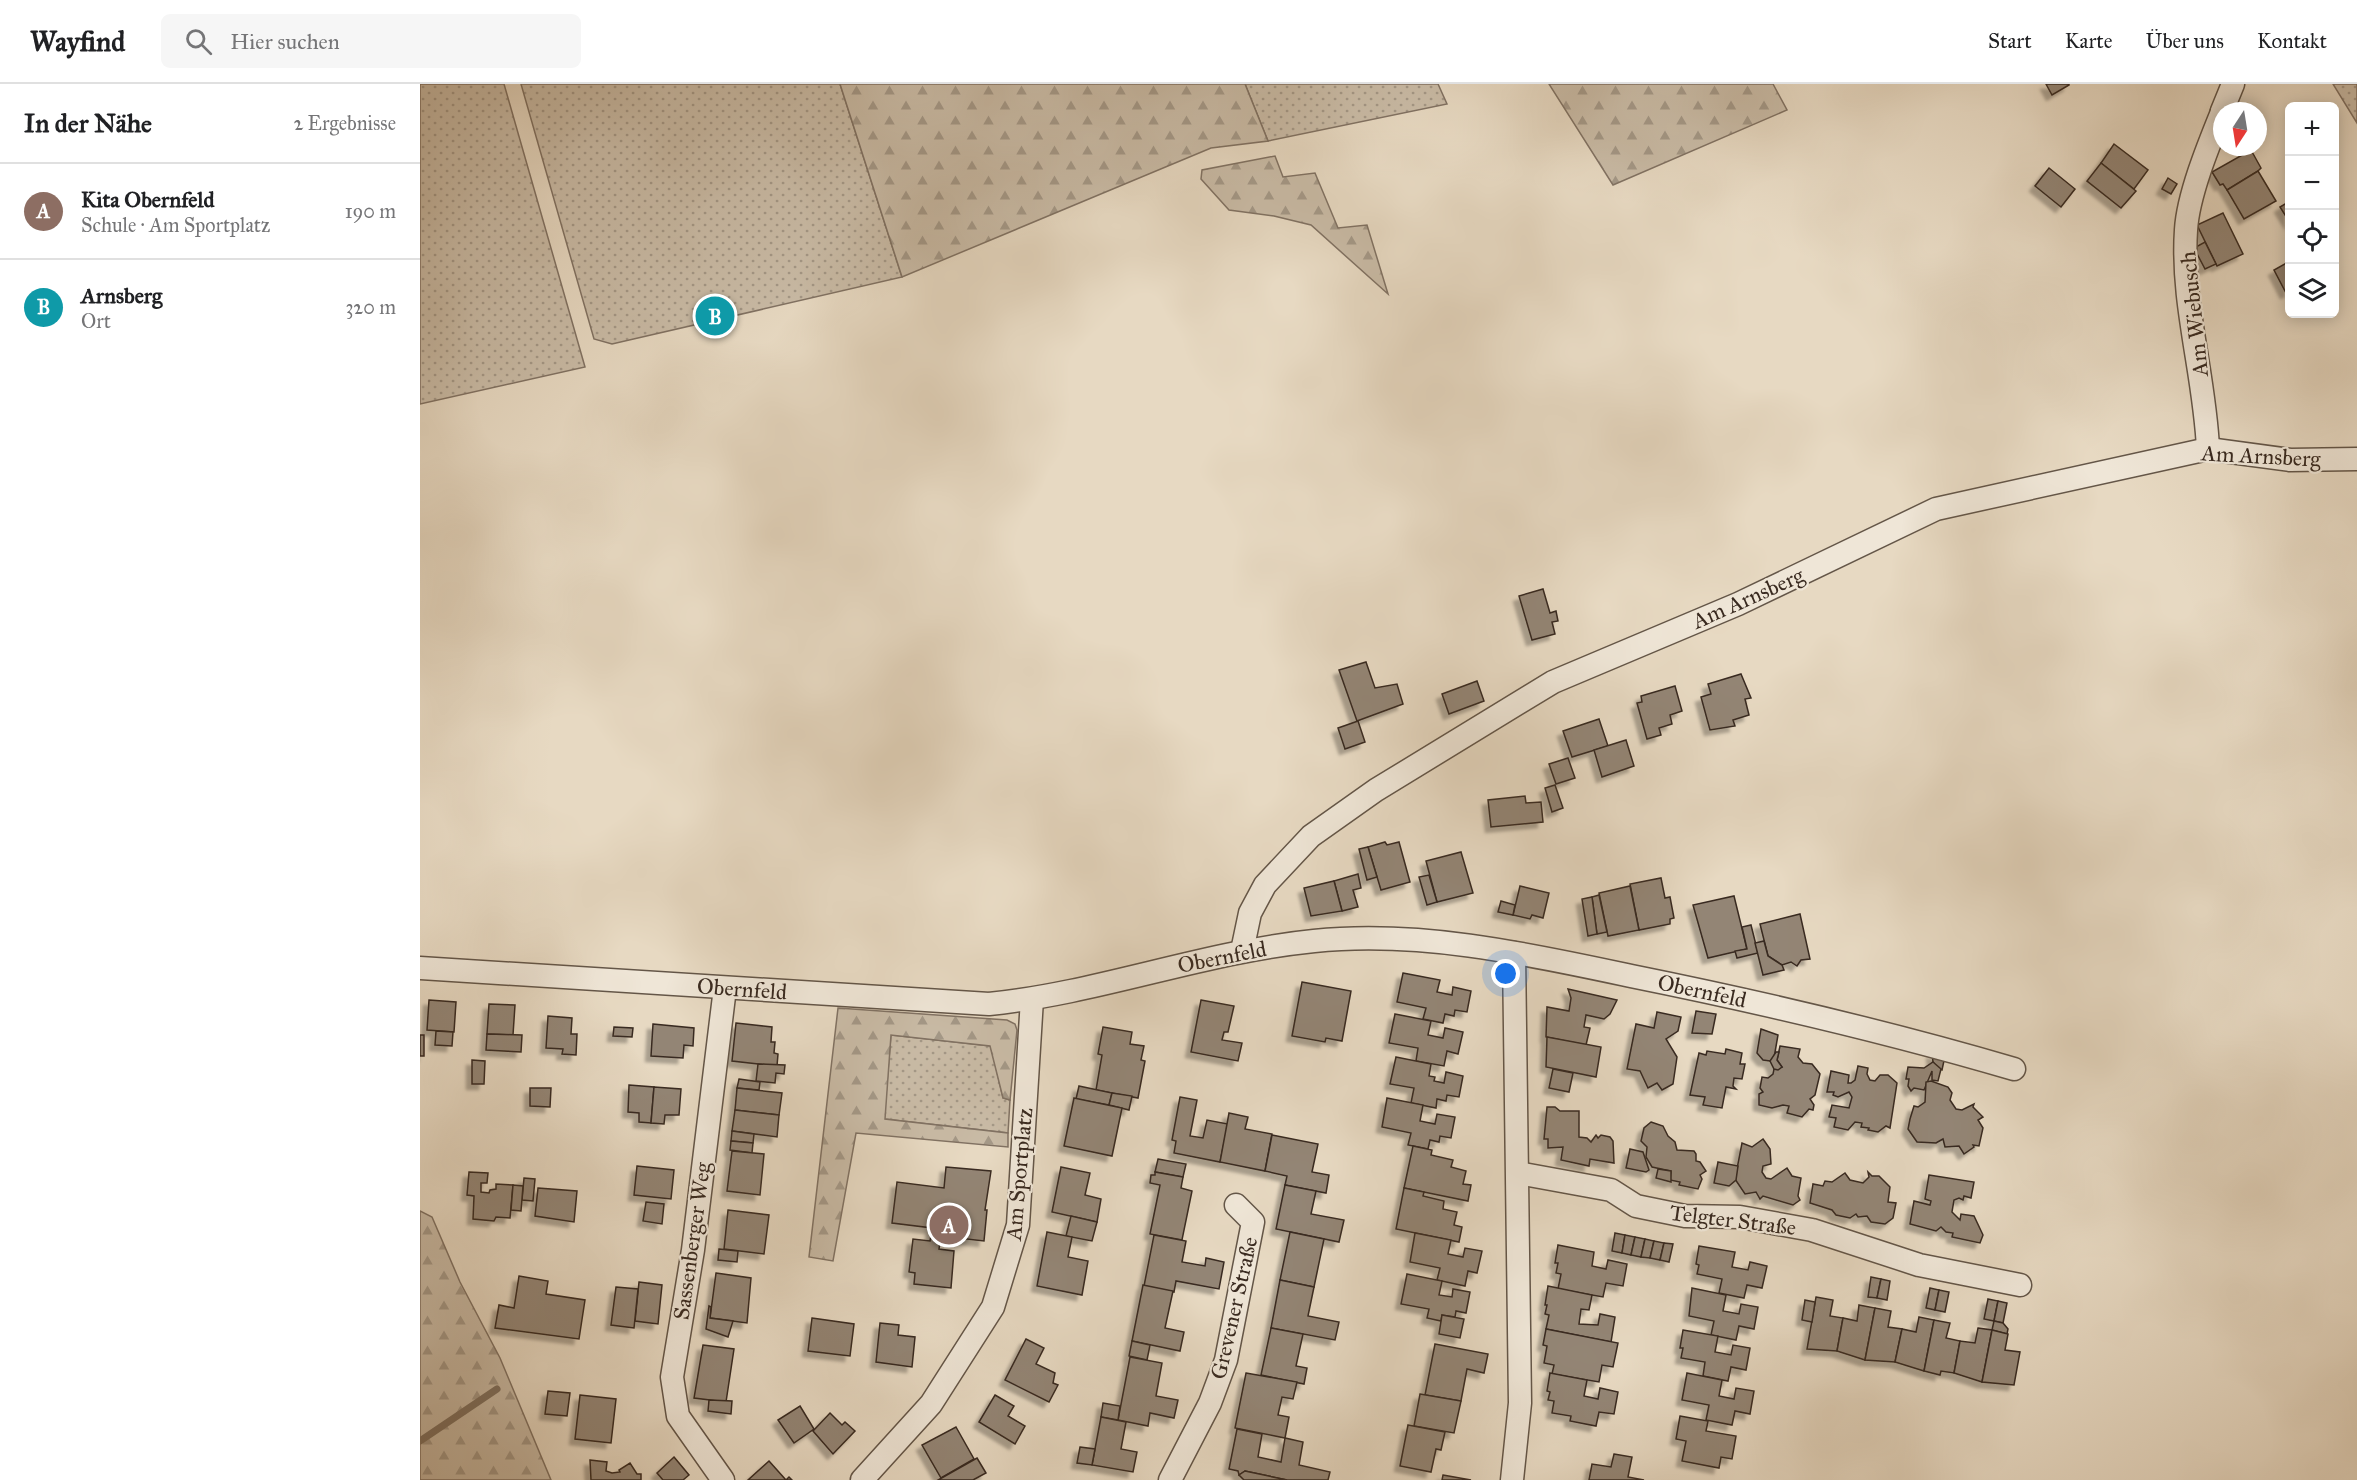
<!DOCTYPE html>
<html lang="de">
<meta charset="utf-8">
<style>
body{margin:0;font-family:"IM FELL Great Primer",serif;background:#f6f6f6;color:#202124}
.controls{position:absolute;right:18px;top:18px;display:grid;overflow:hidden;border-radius:9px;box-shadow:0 3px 15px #0003}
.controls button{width:54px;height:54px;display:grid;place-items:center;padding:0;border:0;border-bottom:2px solid #e0e0e0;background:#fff;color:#202124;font:30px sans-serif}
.compass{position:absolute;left:1793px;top:18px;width:54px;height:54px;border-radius:50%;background:#fff;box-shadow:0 3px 15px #0003;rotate:192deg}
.you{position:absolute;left:1086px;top:890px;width:21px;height:21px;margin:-15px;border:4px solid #fff;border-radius:50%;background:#1a73e8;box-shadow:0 0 0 9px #1a73e833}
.badge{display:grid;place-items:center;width:39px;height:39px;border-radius:50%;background:#d93025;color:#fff;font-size:20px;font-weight:700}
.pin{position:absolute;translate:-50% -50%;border:3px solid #fff;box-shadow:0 2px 6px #0006}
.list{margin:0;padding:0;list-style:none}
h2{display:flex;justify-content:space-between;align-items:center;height:78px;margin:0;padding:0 24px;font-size:26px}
h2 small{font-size:20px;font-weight:400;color:#757577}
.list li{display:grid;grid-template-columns:39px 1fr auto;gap:18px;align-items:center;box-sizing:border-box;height:96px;padding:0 24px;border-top:2px solid #e0e0e0}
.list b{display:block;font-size:22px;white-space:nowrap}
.list p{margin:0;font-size:20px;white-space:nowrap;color:#757577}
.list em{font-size:20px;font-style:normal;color:#757577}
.icon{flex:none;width:33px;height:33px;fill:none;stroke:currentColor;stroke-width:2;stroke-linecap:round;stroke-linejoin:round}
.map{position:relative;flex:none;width:1937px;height:1396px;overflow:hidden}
header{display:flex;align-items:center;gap:36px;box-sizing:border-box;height:84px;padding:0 30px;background:#fff;border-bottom:2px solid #e0e0e0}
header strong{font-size:28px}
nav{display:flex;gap:33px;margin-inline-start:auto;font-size:21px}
.search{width:420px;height:54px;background:#f6f6f6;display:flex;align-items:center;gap:15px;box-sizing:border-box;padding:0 21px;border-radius:9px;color:#757577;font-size:22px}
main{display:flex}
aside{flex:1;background:#fff}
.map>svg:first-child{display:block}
.grass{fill:url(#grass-dots);stroke:#817263;stroke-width:1.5}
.forest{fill:url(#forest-firs);stroke:#817263;stroke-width:1.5}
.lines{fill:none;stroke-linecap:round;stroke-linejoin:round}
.stream{stroke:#7e7060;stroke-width:7}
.building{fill:#938574;stroke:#392a20;stroke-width:1.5;filter:url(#shadow)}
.minor-casing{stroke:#645648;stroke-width:25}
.minor{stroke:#efe6d7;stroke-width:22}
.labels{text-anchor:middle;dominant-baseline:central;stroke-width:4.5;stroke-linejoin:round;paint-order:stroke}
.street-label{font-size:22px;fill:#392a20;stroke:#efe6d7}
</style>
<header>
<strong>Wayfind</strong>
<div class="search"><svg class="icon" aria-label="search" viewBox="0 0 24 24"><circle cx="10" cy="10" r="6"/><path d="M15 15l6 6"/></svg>Hier suchen</div>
<nav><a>Start</a><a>Karte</a><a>Über uns</a><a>Kontakt</a></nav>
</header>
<main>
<aside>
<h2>In der Nähe<small>2 Ergebnisse</small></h2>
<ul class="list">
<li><span class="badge" style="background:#8d6e63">A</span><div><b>Kita Obernfeld</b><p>Schule · Am Sportplatz</p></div><em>190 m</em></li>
<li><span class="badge" style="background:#0f9aa8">B</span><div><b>Arnsberg</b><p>Ort</p></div><em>320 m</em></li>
</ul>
</aside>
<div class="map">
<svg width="1937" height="1396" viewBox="0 0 1937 1396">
<defs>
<pattern id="grass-dots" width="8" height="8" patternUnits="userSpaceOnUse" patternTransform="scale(1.5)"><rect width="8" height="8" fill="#c9bba6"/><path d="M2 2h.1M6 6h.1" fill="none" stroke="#a49887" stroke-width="1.8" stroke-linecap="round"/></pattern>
<pattern id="forest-firs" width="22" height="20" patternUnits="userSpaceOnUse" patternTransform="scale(1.5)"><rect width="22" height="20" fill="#c9bba6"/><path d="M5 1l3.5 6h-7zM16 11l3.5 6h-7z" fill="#a49887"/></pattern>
<filter id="shadow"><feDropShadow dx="-5.5" dy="5.5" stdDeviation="1.5" flood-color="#0004"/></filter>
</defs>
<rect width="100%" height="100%" fill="#e7d9c2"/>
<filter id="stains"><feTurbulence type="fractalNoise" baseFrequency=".00333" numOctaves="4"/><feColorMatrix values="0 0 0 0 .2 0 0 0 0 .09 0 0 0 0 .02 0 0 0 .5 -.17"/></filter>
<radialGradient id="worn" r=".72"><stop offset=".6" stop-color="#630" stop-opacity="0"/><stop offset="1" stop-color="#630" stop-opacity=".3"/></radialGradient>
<g class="grass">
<path d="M0 0H84L165 283 0 320Z"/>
<path d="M101 0H420L482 193 192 260 174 255Z"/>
<path d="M825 0H1018L1027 20 848 57Z"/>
<path d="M1913 0H1937V39Z"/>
<path d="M471 951 571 962 583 1014 590 1016 588 1049 464 1035Z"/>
</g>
<g class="forest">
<path d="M420 0H825L848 57 791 64 482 193Z"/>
<path d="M1129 0H1353L1367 26 1193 101Z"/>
<path d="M855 72 863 93 895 89 918 144 947 141 968 210 891 141 854 132 809 126 781 95 782 86Z"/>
<path d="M418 924 587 936 595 940 597 946 590 1016 583 1014 570 962 471 951 465 1035 588 1049V1063L436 1049 413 1177 389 1173Z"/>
<path d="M0 1127 12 1133 40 1198 80 1274 131 1396H0Z"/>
</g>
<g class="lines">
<path class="stream" d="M0 1357 77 1305"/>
</g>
<g class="building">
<path d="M1626 0H1649V1L1632 11Z"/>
<path d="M1694 60 1728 86 1714 105 1681 79Z"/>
<path d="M1831 66 1841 84 1838 87 1807 106 1803 100 1800 101 1792 88Z"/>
<path d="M1681 79 1716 107 1701 124 1667 97Z"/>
<path d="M1629 84 1655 105 1641 123 1615 102Z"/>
<path d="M1838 87 1856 117 1824 135 1807 106Z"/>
<path d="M1748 94 1757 100 1751 110 1742 105Z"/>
<path d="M1870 117V139L1860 123Z"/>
<path d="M1803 129 1823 170 1797 182 1777 141Z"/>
<path d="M1785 158 1796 180 1785 185 1774 164Z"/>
<path d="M1870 177V207L1866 209 1854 186Z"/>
<path d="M1123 505 1130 529 1136 527 1138 537 1132 538 1135 550 1112 556 1099 512Z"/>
<path d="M946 578 955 604 977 600 983 620 937 637 919 586Z"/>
<path d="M1321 590 1331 614 1325 615 1329 631 1313 636 1315 642 1290 646 1281 613 1291 610 1288 600Z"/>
<path d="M1057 597 1064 617 1029 630 1022 610Z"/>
<path d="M1255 602 1262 627 1250 631 1252 640 1239 644 1241 651 1227 655 1217 619 1222 618 1221 612Z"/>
<path d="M1179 635 1188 662 1152 673 1143 647Z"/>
<path d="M938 637 945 658 925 665 918 644Z"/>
<path d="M1206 656 1214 682 1182 693 1174 666Z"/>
<path d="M1148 674 1155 694 1136 700 1129 680Z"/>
<path d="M1135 701 1143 724 1132 728 1125 704Z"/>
<path d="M1105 712 1106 719 1121 718 1123 738 1071 743 1068 716Z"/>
<path d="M965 758 967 761 979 758 990 798 961 806 948 763Z"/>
<path d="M948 763 957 793 947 796 939 765Z"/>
<path d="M1041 768 1053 809 1017 818 1006 777Z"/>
<path d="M938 790 941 804 933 806 938 823 922 827 914 797Z"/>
<path d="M1009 791 1017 818 1007 821 999 793Z"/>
<path d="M1241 794 1245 814 1250 813 1254 834 1250 835V840L1219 846 1210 800Z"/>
<path d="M914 797 922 827 891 832 884 804Z"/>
<path d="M1100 802 1129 809 1123 834 1112 831 1110 835 1093 831Z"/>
<path d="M1210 802 1219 846 1188 852 1179 809Z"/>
<path d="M1179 811 1187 848 1177 850 1172 813Z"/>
<path d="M1314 812 1327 865 1288 874 1273 821Z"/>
<path d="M1172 813 1177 850 1168 852 1162 815Z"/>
<path d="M1081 817 1095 821 1093 831 1078 828Z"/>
<path d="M1380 830 1390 875 1381 876 1377 882 1371 878 1362 881 1348 872 1340 840Z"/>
<path d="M1331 841 1338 869 1317 874 1315 867 1327 865 1322 843Z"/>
<path d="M1344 857 1348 872 1362 881 1364 886 1343 891 1335 859Z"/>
<path d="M983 889 1020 896 1017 908 1032 911 1033 903 1051 907 1047 928 1035 926 1034 932 1025 930 1023 939 1003 935 1006 924 977 918Z"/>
<path d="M882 898 931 907 922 957 906 954 905 958 872 952Z"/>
<path d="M1148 905 1197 916 1190 930 1184 935 1166 931 1164 943 1170 944 1166 961 1126 953 1127 923 1149 927 1151 914Z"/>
<path d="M9 916 36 918 34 948 7 946Z"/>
<path d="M781 916 814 922 808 948H804L802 956 822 959 818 977 771 968Z"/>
<path d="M69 920 95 921 93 951 67 950Z"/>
<path d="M1276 927 1296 930 1292 950 1272 949Z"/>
<path d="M1237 928 1261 933 1258 947 1246 955 1257 973 1253 1000 1242 1006 1237 999 1228 1004 1220 987 1207 985 1216 940 1234 944Z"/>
<path d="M975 930 1011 937 1008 951 1023 954 1025 944 1043 948 1038 970 1027 967 1024 982 996 977 998 964 969 959Z"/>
<path d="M128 932 152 934 151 950H157L156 971 142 970 143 965 126 964Z"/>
<path d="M316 939 352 943 351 958H355L354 969 358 970 357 982 312 977Z"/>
<path d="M233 940 274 944 273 962 264 961 263 974 231 972Z"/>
<path d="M194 943 213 944 212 953 193 952Z"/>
<path d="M683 943 712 948 710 960 724 962 721 976 725 977 718 1014 676 1006 682 971 678 970Z"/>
<path d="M1341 945 1358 951 1354 974 1350 977 1343 976 1337 969Z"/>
<path d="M16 947 33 948 32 962 15 961Z"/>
<path d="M67 950 102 951 101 968 66 966Z"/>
<rect x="0" y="951" width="4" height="21"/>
<path d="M1127 953 1181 963 1176 993 1126 983Z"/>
<path d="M1360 962 1380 965 1378 973 1383 979 1392 980 1400 990 1395 1011 1390 1015 1394 1021 1393 1026 1389 1025 1382 1033 1367 1029 1369 1022 1363 1021 1352 1024 1339 1021V1010L1343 1008 1340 1004 1342 993 1348 994 1353 990 1354 985 1362 983 1357 976Z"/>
<path d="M1306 965 1322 969 1320 980H1325L1322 995 1314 994 1313 1002 1316 1005 1306 1003 1302 1024 1283 1021 1285 1013 1270 1011 1279 969 1286 971 1287 967 1305 970Z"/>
<path d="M1356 968H1359L1357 976 1362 983 1358 986 1354 985 1350 977Z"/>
<path d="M1512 969 1525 972 1522 986 1517 984 1513 978Z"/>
<path d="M976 973 1011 980 1009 992 1015 993 1014 997 1024 999 1026 988 1043 992 1039 1013 1027 1011 1026 1017 1017 1015 1016 1024 991 1019 994 1004 970 1000Z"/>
<path d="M52 976 65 977 64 1000H52Z"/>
<path d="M1513 978 1521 985 1518 997 1512 996V987L1504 1006 1494 1004 1491 1007 1488 1002 1489 995H1486L1488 983 1504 984Z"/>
<path d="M338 980 365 981 364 990 356 989 355 999 336 997Z"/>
<path d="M1438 982 1448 984 1447 990 1450 996 1455 997 1460 991H1468L1477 999 1470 1044 1466 1042 1458 1048 1448 1046 1449 1044 1441 1043 1442 1039 1435 1038 1428 1046 1414 1043 1416 1034 1409 1033 1412 1021 1429 1024 1432 1013 1429 1008 1418 1013 1413 1011 1414 1008H1407L1411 987 1429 991 1428 999H1431L1435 996Z"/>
<path d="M1133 985 1153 989 1149 1008 1129 1004Z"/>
<path d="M319 995 340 998 339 1006 317 1004Z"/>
<path d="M1511 997 1528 1003 1532 1009 1530 1016 1536 1025 1542 1026 1554 1020 1553 1023 1563 1033 1558 1036 1563 1044 1559 1062 1553 1061 1554 1063 1544 1070 1539 1062 1525 1063 1523 1055 1516 1059 1497 1058 1488 1045 1490 1035 1494 1022 1498 1023 1505 1018 1506 998Z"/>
<path d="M209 1001 234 1003 231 1039 219 1038V1029L208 1028Z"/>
<path d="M659 1002 692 1009 689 1021 656 1015Z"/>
<path d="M234 1003 261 1005 259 1031H245L244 1040 231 1039Z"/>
<path d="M110 1004H131L130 1023 110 1022Z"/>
<path d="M317 1004 362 1009 359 1031 315 1026Z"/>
<path d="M692 1009 712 1012 709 1026 689 1021Z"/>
<path d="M760 1013 777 1016 770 1052 783 1054 787 1036 808 1040 800 1078 754 1069 756 1057 752 1056Z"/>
<path d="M654 1014 702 1024 692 1072 644 1062Z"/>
<path d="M967 1014 1003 1021 1000 1037 1015 1040 1017 1030 1035 1033 1031 1054 1020 1052 1019 1058 1010 1056 1008 1065 988 1061 991 1049 962 1043Z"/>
<path d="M1127 1023H1135L1140 1027H1159V1053L1167 1054 1171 1058 1176 1051 1178 1054 1181 1051 1190 1053 1193 1057 1194 1079 1170 1075 1169 1082 1141 1076 1143 1063 1128 1064V1055H1124Z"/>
<path d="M315 1026 359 1031 357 1053 312 1047Z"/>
<path d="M809 1029 828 1033 825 1045 852 1050 845 1087 800 1078Z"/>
<path d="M1231 1038 1243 1042 1248 1052 1255 1058 1257 1066 1274 1067 1276 1070V1077L1280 1078 1286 1087 1280 1091 1282 1095 1278 1105 1259 1101 1260 1098 1250 1096 1251 1087 1232 1083 1226 1073 1227 1063 1221 1057 1224 1044Z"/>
<path d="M312 1047 334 1050 333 1059 311 1057Z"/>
<path d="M852 1051 898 1060 892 1088 909 1091 906 1109 865 1101 867 1092 845 1087Z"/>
<path d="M1343 1055 1350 1065 1351 1080 1343 1082 1342 1088 1346 1094 1351 1095 1367 1084 1372 1092 1381 1094 1378 1112 1380 1116 1373 1121 1343 1112 1340 1115 1336 1108 1325 1110 1315 1095 1322 1059 1332 1063Z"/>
<path d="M311 1057 333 1059 332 1069 310 1066Z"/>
<path d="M993 1062 1012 1066 1011 1071 1033 1076 1031 1083 1046 1087 1043 1100 1051 1101 1048 1117 984 1104Z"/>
<path d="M1210 1065 1223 1068 1229 1086 1226 1088 1206 1084Z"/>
<path d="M312 1067 344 1070 340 1111 307 1107Z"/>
<path d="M738 1075 766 1080 763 1093 735 1088Z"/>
<path d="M1298 1078 1318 1082 1316 1096 1309 1102 1294 1099Z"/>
<path d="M217 1082 254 1086 251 1115 214 1111Z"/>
<path d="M526 1083 571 1087 565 1126H567L564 1157 521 1152 519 1165 534 1167 531 1204 494 1200 495 1189 489 1188 493 1155 510 1157 512 1144 472 1139 477 1098 524 1104Z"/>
<path d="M641 1083 670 1089 665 1111 681 1115 677 1138 632 1128Z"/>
<path d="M1238 1085 1251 1087V1098L1236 1094Z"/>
<path d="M49 1088 68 1089 67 1099H61V1108L69 1109 70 1106 76 1105V1100L93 1101 90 1134 76 1133 74 1137 53 1135 54 1112 47 1111Z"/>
<path d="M735 1088 763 1093 761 1104 772 1107 762 1156 730 1150 740 1101 730 1099 731 1091H735Z"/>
<path d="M1448 1088 1452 1092H1459L1470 1103 1468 1118 1476 1119 1473 1134 1465 1140 1451 1138 1447 1132 1438 1133 1436 1130 1430 1134 1416 1131 1412 1126 1390 1119 1393 1100 1403 1102 1405 1097 1412 1098 1425 1089 1430 1096 1443 1099 1449 1093Z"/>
<path d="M1509 1091 1554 1098 1551 1114 1544 1112 1543 1116 1539 1114 1534 1116 1532 1128 1540 1136 1541 1130 1554 1132 1563 1151 1560 1159 1532 1153 1533 1149 1526 1148 1521 1143 1516 1147 1490 1140 1494 1117 1510 1121 1511 1117 1505 1115Z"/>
<path d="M104 1094 115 1095 113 1117 102 1116Z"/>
<path d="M93 1101 103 1102 101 1127 91 1126Z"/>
<path d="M865 1101 896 1107 891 1130 924 1136 919 1158 856 1145Z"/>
<path d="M118 1104 157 1107 154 1138 115 1132Z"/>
<path d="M984 1104 1004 1108 1003 1112 1024 1117 1023 1125 1037 1128 1034 1141 1042 1143 1039 1158 976 1145Z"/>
<path d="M226 1118 244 1120 242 1140 223 1137Z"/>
<path d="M308 1126 349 1131 344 1170 304 1165Z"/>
<path d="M651 1132 677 1138 672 1157 646 1152Z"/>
<path d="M627 1148 652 1153 648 1173 668 1177 662 1211 617 1202Z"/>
<path d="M870 1148 904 1155 894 1203 860 1196Z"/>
<path d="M995 1149 1031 1156 1028 1170 1043 1173 1045 1164 1062 1167 1057 1189 1048 1187 1045 1202 1017 1196 1020 1184 990 1178Z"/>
<path d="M1195 1149 1205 1151 1202 1169 1192 1167Z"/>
<path d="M734 1151 766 1157 762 1178 785 1182 786 1174 804 1178 799 1205 756 1197 754 1208 724 1202Z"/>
<path d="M1205 1151 1215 1153 1211 1171 1202 1169Z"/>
<path d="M1215 1153 1225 1155 1221 1173 1211 1171Z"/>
<path d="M1225 1155 1234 1157 1230 1174 1221 1173Z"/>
<path d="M1234 1157 1244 1159 1240 1176 1230 1174Z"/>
<path d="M1244 1159 1253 1160 1249 1178 1240 1176Z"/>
<path d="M1138 1161 1174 1168 1172 1182 1186 1185 1188 1176 1207 1180 1203 1202 1186 1199 1183 1213 1138 1205 1141 1190 1136 1189 1138 1179H1135Z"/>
<path d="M1279 1162 1315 1168 1312 1183 1328 1186 1330 1178 1347 1182 1342 1204 1327 1201 1324 1214 1299 1209 1302 1195 1277 1190 1279 1181 1276 1180Z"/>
<path d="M299 1165 318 1167 317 1178 298 1176Z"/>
<path d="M296 1189 331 1194 327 1239 290 1234Z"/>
<path d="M987 1190 1022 1197 1019 1211 1032 1213 1033 1205 1050 1208 1046 1229 1036 1227 1035 1233 1022 1231 1021 1237 1007 1234 1009 1225 981 1220Z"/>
<path d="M99 1192 128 1197 126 1210 165 1216 159 1255 75 1244 79 1221 94 1224Z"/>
<path d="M1451 1193 1461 1195 1457 1214 1448 1213Z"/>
<path d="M1461 1195 1470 1197 1467 1216 1457 1214Z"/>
<path d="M860 1196 894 1203 888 1232 919 1238 915 1256 851 1244Z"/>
<path d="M219 1198 242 1201 238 1240 215 1237Z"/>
<path d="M723 1201 753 1207 745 1244 764 1248 760 1267 712 1257Z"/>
<path d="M1128 1202 1172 1211 1169 1226 1161 1225 1159 1240 1178 1241 1180 1230 1195 1233 1191 1258 1126 1245 1129 1231 1125 1230 1127 1221H1125Z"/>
<path d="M196 1203 218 1205 214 1244 191 1241Z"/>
<path d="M1272 1204 1306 1211 1303 1227 1319 1230 1321 1220 1338 1223 1334 1245 1319 1242 1316 1256 1291 1251 1294 1237 1269 1232Z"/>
<path d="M1510 1204 1519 1206 1515 1226 1506 1224Z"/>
<path d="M1519 1206 1529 1208 1525 1228 1515 1226Z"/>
<path d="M1396 1213 1413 1216 1410 1232 1423 1234 1417 1267 1387 1265Z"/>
<path d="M1568 1215 1578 1217 1574 1237 1564 1235Z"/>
<path d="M1385 1216 1395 1218 1392 1238 1382 1236Z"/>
<path d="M1578 1217 1587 1219 1583 1239 1574 1237Z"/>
<path d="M1439 1221 1455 1224 1445 1276 1417 1267 1423 1234 1437 1237Z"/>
<path d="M289 1222 291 1223 290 1234 313 1237 308 1253 286 1245Z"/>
<path d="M1455 1224 1471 1227 1468 1243 1482 1245 1475 1278 1445 1276Z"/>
<path d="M1022 1231 1044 1235 1040 1254 1019 1250Z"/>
<path d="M1499 1233 1514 1236 1504 1287 1475 1278 1482 1245 1496 1248Z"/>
<path d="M392 1234 434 1240 430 1272 388 1267Z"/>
<path d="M1514 1236 1530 1239 1526 1254 1540 1257 1534 1289 1521 1287 1520 1291 1504 1287Z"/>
<path d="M1574 1237 1583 1239 1588 1245 1587 1250 1572 1246Z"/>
<path d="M460 1239 479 1241 478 1251 495 1253 492 1283 456 1278Z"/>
<path d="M851 1244 883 1250 876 1282 887 1284 884 1300 841 1291Z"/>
<path d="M1558 1244 1572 1246 1562 1298 1534 1289 1540 1257 1555 1259Z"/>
<path d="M1126 1245 1198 1259 1193 1283 1182 1281 1179 1298 1132 1290 1134 1281 1124 1279 1127 1262 1123 1261Z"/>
<path d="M1263 1246 1298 1252 1295 1268 1311 1271 1313 1261 1330 1264 1326 1286 1311 1283 1308 1297 1283 1292 1285 1278 1261 1274 1263 1264H1260Z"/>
<path d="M1572 1246 1588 1250 1585 1266 1600 1268 1594 1301 1562 1298Z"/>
<path d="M606 1255 624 1264 616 1280 635 1289 633 1299 638 1301 629 1318 585 1296Z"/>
<path d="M712 1257 730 1261 727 1276 709 1272Z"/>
<path d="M1015 1260 1068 1270 1064 1289 1047 1285 1041 1317 1005 1311Z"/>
<path d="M283 1261 314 1265 306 1318 274 1314Z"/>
<path d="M710 1273 742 1279 736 1312 758 1316 754 1334 730 1329 728 1342 698 1336Z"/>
<path d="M826 1289 877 1298 873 1315 862 1313 858 1331 869 1333 865 1354 815 1344Z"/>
<path d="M1130 1289 1167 1296 1164 1312 1178 1315 1180 1304 1198 1308 1194 1330 1179 1328 1176 1342 1150 1337 1151 1332 1132 1329 1134 1317 1128 1316 1130 1308 1127 1307Z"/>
<path d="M1267 1289 1302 1296 1299 1312 1314 1315 1316 1304 1334 1307 1330 1330 1315 1327 1312 1341 1286 1336 1289 1321 1262 1316Z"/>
<path d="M128 1307 150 1309 147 1332 125 1330Z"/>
<path d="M1000 1310 1041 1317 1034 1349 994 1342Z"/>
<path d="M160 1311 196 1315 191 1359 155 1355Z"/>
<path d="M575 1311 594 1322 588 1332 605 1342 595 1360 559 1338Z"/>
<path d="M289 1316 312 1317 311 1330 288 1327Z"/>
<path d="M683 1319 700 1322 698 1336 681 1333Z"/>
<path d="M380 1322 394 1345 374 1359 358 1336Z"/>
<path d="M410 1329 422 1341 425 1338 435 1347 413 1370 393 1347Z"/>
<path d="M1260 1332 1288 1337 1286 1347 1316 1352 1312 1375 1301 1373 1299 1384 1262 1377 1266 1357 1256 1355Z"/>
<path d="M681 1333 706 1338 701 1365 717 1368 713 1388 672 1381Z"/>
<path d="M988 1341 1025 1348 1021 1366 1016 1365 1011 1388 980 1382Z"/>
<path d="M536 1343 554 1375 521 1394 502 1361Z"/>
<path d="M817 1345 842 1350 838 1373 861 1378 865 1354 883 1358 879 1381 910 1388 908 1396H867L825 1387 819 1391 818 1387 809 1385Z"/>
<path d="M660 1363 675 1365 672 1381 657 1379Z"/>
<path d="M1194 1370 1212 1373 1208 1393 1224 1396H1169L1172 1380 1191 1383Z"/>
<path d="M254 1373 269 1391 263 1396H243L237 1389Z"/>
<path d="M557 1374 566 1389 553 1396H518Z"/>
<path d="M170 1376 187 1378 186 1387 192 1389 200 1388 199 1386 210 1379 217 1390H221V1396H171Z"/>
<path d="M349 1377 366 1396 369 1393 372 1396H328Z"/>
<path d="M825 1387 867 1396H824L819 1391Z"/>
<path d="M1023 1391 1051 1396H1022Z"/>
</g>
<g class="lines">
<defs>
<g id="minor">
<path d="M1802 27 1813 0"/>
<path d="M1788 365C1785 292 1761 219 1766 146 1768 111 1789 60 1802 28"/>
<path d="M822 867 830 829 845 801 891 752 956 706 1133 598 1318 520 1516 425 1788 365 1870 376 1937 375"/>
<path d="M0 884 569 920C679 909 783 868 894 857 1000 846 1108 870 1211 892 1340 918 1468 948 1594 985"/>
<path d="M1098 1089 1191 1106 1216 1122 1265 1132 1320 1133 1392 1146 1499 1181 1600 1201"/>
<path d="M303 1396 258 1332 252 1293 273 1166 305 904"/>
<path d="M442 1396 511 1320 573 1223 598 1141 612 915"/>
<path d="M750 1396 790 1319 806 1276 833 1138 816 1121"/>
<path d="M1092 1396 1100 1319 1094 869"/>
</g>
</defs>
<use href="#minor" class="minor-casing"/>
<use href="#minor" class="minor"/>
</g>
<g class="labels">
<g class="street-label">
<text transform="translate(1774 230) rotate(-96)">Am Wiebusch</text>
<text transform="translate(1841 372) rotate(3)">Am Arnsberg</text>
<text transform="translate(1328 514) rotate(-24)">Am Arnsberg</text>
<text transform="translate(802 873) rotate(-11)">Obernfeld</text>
<text transform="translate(322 905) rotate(4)">Obernfeld</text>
<text transform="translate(1282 907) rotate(12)">Obernfeld</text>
<text transform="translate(599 1090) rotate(-85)">Am Sportplatz</text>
<text transform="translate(1313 1136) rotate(7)">Telgter Straße</text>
<text transform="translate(272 1157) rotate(-82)">Sassenberger Weg</text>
<text transform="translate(814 1224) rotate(-77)">Grevener Straße</text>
</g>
</g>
<rect width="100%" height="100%" filter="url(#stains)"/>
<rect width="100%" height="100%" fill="url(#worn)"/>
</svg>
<div class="controls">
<button>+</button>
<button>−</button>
<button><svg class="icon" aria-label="locate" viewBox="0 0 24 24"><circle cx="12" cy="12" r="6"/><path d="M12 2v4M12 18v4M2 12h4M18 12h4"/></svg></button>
<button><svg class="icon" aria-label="layers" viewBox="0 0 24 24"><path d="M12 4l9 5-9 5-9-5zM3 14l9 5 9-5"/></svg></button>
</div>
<svg class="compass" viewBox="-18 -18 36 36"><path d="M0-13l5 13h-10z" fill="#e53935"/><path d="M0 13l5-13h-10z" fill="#757577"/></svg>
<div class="you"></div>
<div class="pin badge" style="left:529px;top:1141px;background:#8d6e63">A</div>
<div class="pin badge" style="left:295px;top:232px;background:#0f9aa8">B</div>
</div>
</main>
